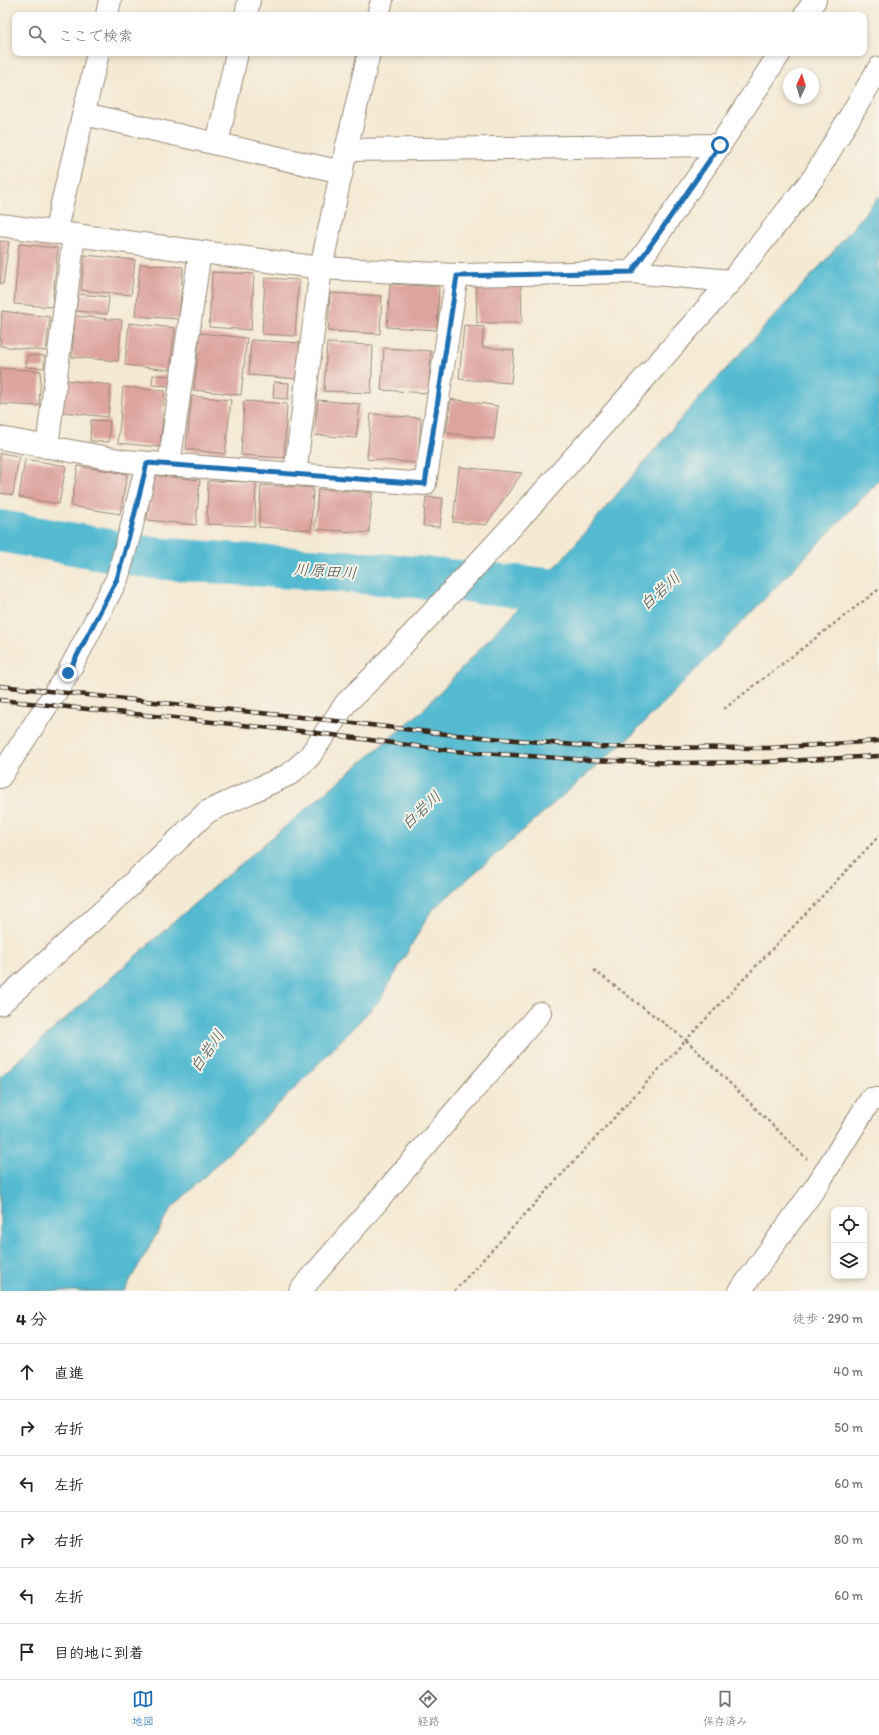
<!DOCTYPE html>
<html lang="ja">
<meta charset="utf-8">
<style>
body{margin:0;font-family:Itim,"Klee One",sans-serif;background:#f6f6f6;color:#222}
.controls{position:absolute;right:12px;bottom:12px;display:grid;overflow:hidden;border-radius:8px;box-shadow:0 2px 6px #0003}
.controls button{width:36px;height:36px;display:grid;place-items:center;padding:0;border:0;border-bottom:1px solid #e0e0e0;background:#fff;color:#222;font:20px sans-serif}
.compass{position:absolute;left:783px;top:68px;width:36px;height:36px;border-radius:50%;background:#fff;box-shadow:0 2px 6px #0003;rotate:4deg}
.stop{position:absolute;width:12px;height:12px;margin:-9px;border:3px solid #1f6fb2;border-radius:50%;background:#fff}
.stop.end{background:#1f6fb2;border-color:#fff;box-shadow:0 1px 4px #0008}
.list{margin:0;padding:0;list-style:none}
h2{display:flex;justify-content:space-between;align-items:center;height:52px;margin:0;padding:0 16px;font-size:17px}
h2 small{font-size:13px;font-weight:400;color:#767676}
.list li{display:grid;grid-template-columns:26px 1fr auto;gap:12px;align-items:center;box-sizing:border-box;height:56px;padding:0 16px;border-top:1px solid #e0e0e0}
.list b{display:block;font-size:15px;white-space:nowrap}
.list em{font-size:13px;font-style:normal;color:#767676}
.icon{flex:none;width:22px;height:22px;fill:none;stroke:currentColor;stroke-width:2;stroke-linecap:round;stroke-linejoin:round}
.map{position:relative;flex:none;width:879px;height:1291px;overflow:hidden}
.search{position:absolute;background:#fff;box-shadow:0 2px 6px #0003;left:12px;right:12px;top:12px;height:44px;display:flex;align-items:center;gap:10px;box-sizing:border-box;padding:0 14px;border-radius:8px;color:#767676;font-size:15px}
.sheet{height:388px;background:#fff}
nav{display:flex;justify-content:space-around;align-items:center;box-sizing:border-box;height:56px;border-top:1px solid #e0e0e0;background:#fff;font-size:11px;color:#767676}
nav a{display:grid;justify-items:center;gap:2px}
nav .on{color:#1f6fb2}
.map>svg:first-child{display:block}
.water{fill:#53bad1;stroke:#477278}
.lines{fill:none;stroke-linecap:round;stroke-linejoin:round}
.river{stroke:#53bad1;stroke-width:42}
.building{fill:#dda39e}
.minor-casing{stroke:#988a78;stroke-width:24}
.path{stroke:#988a78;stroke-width:2.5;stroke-dasharray:3 3;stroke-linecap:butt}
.minor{stroke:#fff;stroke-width:22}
.rail-casing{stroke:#3b2a1e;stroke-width:4.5}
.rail{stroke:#f7f3e8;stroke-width:3;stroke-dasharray:9;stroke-linecap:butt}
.route{stroke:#1f6fb2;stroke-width:5}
.labels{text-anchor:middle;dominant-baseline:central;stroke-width:4;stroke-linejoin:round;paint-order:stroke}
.water-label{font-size:16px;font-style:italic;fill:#425554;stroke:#f7f3e8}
</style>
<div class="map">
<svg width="879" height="1291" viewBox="0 0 879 1291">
<rect width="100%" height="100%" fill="#f7f3e8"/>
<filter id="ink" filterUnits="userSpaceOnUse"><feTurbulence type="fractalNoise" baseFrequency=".025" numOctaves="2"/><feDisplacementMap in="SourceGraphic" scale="8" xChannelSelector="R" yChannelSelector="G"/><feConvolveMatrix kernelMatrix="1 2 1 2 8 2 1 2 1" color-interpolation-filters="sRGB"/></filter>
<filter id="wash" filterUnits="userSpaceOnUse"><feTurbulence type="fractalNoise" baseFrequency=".012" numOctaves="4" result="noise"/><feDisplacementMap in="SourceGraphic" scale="16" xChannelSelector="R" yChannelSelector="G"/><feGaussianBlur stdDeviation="0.9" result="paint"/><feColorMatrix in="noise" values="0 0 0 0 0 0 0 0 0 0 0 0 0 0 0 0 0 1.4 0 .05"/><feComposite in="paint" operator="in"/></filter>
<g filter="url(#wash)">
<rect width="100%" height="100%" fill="#f4e9d3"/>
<path class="water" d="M879 196V481L633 734 431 911 380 1000 289 1094 171 1209 124 1291H0V1077L204 895 422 711 547 577 685 414 832 253Z"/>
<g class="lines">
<path class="river" d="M0 531 153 558 393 575 593 593"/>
</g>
<g id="blocks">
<g class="building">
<path d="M0 241 9 242 3 284H0Z"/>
<path d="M19 244 58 248 52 307 14 304Z"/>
<path d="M85 255 135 260 131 295 81 290Z"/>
<path d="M140 264 183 267 179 319 135 316Z"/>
<path d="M212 272 254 274 251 330 209 327Z"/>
<path d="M265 278 299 280 295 336 262 334Z"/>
<path d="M390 284 439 287 437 330 387 327Z"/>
<path d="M476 285H521L522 323H477Z"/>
<path d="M330 293 382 296 380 334 328 331Z"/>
<path d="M78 294 109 297 107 314 76 311Z"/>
<path d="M2 311 50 317 46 351 0 346Z"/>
<path d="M75 316 122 320 118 361 72 357Z"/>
<path d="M129 323 175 328 170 370 125 365Z"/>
<path d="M464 325 484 327 482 347 514 350 511 383 459 379Z"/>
<path d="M200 333 247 338 241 395 194 390Z"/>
<path d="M251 340 301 343 298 379 249 375Z"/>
<path d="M327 343 373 345 371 393 324 391Z"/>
<path d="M384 348 431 351 428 393 381 390Z"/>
<path d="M27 355 45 356 44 368 26 367Z"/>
<path d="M0 368 41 371 39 406 0 404Z"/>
<path d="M153 375 173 376 172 386 152 385Z"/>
<path d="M66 380 111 385 108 417 63 412Z"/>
<path d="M274 382 289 383 288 399 273 398Z"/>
<path d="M123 387 165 391 160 447 118 443Z"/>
<path d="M192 396 231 400 225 454 186 449Z"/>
<path d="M451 399 498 406 494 439 446 433Z"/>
<path d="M318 400 360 404 356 438 314 435Z"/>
<path d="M244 401 287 404 284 458 241 455Z"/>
<path d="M371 414 421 418 418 463 367 459Z"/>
<path d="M91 420 110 421 109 442 90 441Z"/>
<path d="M0 453 19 456 13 495 0 493Z"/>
<path d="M25 459 66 466 59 504 19 497Z"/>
<path d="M78 466 127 474 120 514 71 506Z"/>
<path d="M459 467 522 473 486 525 453 522Z"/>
<path d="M152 475 200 480 196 525 147 520Z"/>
<path d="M208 481 256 482 255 526 207 524Z"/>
<path d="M261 485 313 488 311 530 259 527Z"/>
<path d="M318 489 372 493 369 533 315 529Z"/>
<path d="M426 497 443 498 440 527 423 526Z"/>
</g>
</g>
</g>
<g filter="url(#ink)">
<use href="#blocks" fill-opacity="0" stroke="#988a78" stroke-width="1"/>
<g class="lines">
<defs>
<g id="minor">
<path d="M107 15 110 0"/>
<path d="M246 15 249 0"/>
<path d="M378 15 382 0"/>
<path d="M805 15 815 0"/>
<path d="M84 114 342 172"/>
<path d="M217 144 237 53"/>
<path d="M346 150 720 145"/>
<path d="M0 225 321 268 457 275 632 272 731 281"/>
<path d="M55 233 98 53"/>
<path d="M632 272 720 145 780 53"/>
<path d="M0 438 125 461 425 484 457 275"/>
<path d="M47 447 74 235"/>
<path d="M169 465 200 252"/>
<path d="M295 474 321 268 346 150 369 53"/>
<path d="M0 777 68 673 117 579 131 529 147 463"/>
<path d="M0 1004 113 902 207 812 290 774 309 757 346 703 374 676 539 497 731 281 814 177 879 68"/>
<path d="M300 1291 540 1013"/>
<path d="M740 1291 817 1185 871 1099H879"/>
</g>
</defs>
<use href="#minor" class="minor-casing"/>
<g class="path">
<path d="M724 709 879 589"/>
<path d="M594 970 686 1040 879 836"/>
<path d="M454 1291 686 1040 807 1159"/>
</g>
<use href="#minor" class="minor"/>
<defs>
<g id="rail">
<path d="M0 686 319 719 446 734 598 747 769 748 879 741"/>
<path d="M0 700 310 732 453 751 588 760 679 763 766 762 879 756"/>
</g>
</defs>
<use href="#rail" class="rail-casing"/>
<use href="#rail" class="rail"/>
</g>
</g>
<g class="lines" filter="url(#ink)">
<path class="route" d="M68 673 117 579 131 529 147 463 425 484 457 276 632 272 720 145"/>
</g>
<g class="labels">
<g class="water-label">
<text transform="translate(325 571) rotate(4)">川原田川</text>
<text transform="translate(660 591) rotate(-42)">白岩川</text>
<text transform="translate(421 810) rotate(-43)">白岩川</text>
<text transform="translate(207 1051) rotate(-55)">白岩川</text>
</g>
</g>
</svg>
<div class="controls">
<button><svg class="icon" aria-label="locate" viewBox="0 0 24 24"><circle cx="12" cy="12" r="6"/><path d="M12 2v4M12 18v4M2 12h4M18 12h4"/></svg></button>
<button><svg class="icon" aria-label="layers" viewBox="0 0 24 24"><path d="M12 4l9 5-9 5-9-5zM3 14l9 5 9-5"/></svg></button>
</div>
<svg class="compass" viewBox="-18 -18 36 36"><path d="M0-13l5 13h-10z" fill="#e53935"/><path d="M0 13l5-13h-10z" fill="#767676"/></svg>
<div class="stop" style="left:720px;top:145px"></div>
<div class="stop end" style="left:68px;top:673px"></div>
<div class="search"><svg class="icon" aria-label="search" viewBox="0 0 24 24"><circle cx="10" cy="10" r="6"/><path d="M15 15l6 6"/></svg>ここで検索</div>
</div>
<section class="sheet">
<h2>4 分<small>徒歩 · 290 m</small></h2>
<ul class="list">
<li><svg class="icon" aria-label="ahead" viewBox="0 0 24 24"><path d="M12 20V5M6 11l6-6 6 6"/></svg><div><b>直進</b></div><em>40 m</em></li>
<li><svg class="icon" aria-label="right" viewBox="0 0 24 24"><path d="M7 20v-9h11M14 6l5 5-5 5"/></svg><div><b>右折</b></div><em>50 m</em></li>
<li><svg class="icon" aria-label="left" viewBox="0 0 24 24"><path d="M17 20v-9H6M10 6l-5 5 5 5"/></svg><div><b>左折</b></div><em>60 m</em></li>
<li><svg class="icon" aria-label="right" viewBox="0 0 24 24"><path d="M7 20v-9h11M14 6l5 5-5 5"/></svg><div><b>右折</b></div><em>80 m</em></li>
<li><svg class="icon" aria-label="left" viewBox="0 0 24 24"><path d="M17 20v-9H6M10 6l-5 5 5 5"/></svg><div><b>左折</b></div><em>60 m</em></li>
<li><svg class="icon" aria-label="arrive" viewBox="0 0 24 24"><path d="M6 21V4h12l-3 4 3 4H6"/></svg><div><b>目的地に到着</b></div></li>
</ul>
</section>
<nav>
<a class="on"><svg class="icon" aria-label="map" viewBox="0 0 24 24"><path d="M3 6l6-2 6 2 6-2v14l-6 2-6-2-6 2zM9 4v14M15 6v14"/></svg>地図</a>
<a><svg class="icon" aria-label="directions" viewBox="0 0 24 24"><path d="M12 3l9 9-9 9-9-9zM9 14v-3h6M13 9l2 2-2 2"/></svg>経路</a>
<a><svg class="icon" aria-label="saved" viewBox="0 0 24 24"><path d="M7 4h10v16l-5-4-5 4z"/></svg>保存済み</a>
</nav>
